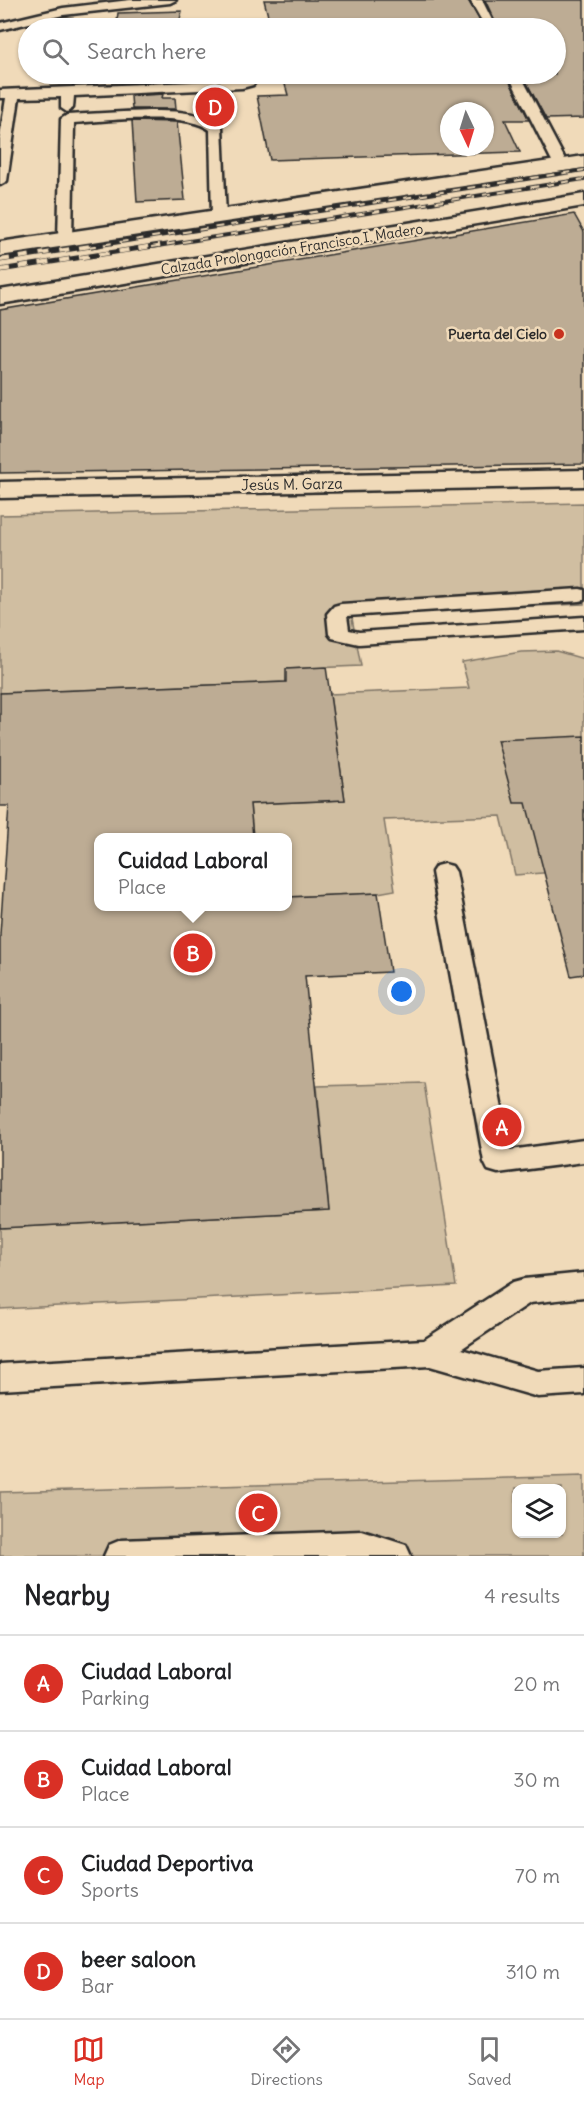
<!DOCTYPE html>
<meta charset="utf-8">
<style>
body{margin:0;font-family:Delius,sans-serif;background:#f6f6f6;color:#202124}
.controls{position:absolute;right:18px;bottom:18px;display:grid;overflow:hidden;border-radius:12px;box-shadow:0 2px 4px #0004}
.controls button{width:54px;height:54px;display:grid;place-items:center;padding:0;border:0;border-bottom:2px solid #e0e0e0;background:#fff;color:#202124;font:30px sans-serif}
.compass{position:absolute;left:440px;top:102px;width:54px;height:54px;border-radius:50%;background:#fff;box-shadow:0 2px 4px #0004;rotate:176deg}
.you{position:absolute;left:402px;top:992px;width:21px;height:21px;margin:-15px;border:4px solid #fff;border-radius:50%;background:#1a73e8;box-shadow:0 0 0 9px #1a73e833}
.badge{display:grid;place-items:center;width:39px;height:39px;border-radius:50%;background:#d93025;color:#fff;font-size:20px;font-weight:700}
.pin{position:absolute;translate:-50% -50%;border:3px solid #fff;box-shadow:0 2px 6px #0006}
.popup{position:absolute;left:94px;top:833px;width:198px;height:78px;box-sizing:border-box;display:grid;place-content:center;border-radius:12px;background:#fff;filter:drop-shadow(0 2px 4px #0005);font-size:20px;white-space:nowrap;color:#757577}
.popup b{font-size:22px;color:#202124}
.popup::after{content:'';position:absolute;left:50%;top:100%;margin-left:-12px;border:12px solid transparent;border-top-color:#fff}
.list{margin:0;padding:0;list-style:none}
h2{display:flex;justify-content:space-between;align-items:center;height:78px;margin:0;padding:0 24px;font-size:26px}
h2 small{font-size:20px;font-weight:400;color:#757577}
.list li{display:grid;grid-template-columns:39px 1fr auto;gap:18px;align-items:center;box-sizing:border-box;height:96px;padding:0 24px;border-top:2px solid #e0e0e0}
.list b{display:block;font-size:22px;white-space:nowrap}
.list p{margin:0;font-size:20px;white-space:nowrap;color:#757577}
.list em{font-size:20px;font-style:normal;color:#757577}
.icon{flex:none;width:33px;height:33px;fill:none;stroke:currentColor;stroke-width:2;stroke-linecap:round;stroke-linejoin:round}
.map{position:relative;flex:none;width:584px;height:1556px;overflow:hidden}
.search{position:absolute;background:#fff;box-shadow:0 2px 4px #0004;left:18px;right:18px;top:18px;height:66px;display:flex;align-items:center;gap:15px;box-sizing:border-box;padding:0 21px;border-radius:33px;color:#757577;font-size:22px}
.sheet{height:462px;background:#fff}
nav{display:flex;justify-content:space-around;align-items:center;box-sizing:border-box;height:84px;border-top:2px solid #e0e0e0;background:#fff;font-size:16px;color:#757577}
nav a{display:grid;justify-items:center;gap:3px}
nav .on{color:#d93025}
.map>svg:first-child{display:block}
.green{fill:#d0bea1;stroke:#7e7466;stroke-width:1.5;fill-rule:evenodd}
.building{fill:#bdac94;stroke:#2b2b2b;stroke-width:1.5;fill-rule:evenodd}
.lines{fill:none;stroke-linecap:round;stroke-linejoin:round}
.lane-casing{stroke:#2b2b2b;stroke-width:5}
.street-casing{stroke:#2b2b2b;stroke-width:5}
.primary-casing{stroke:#2b2b2b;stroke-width:5}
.lane{fill:#f0dab9;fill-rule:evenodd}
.street{fill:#f0dab9;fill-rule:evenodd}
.primary{fill:#f0dab9;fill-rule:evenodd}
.rail-far1-casing{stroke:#2b2b2b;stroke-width:4}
.rail-casing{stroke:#2b2b2b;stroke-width:5}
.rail-far1{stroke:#f0dab9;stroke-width:2;stroke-dasharray:8;stroke-linecap:butt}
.rail{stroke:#f0dab9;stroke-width:4;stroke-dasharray:10;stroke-linecap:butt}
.poi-dot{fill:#c8321e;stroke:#f0dab9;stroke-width:2}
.labels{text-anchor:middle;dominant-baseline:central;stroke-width:5;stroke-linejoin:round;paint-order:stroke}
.far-street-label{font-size:14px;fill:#2b2b2b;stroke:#f0dab9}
.far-poi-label{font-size:14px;font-weight:bold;fill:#2b2b2b;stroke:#f0dab9;text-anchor:end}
.street-label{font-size:15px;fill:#2b2b2b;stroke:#f0dab9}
</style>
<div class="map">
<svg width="584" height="1556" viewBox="0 0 584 1556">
<rect width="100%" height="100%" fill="#f0dab9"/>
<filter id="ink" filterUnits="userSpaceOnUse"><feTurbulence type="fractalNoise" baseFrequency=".0167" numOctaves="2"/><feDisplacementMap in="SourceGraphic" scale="12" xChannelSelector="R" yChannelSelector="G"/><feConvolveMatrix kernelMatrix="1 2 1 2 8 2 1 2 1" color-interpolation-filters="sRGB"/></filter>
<g filter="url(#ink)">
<g class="green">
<path d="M584 503V604L351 613 361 666 287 669 286 682 0 693V515Z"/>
<path d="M556 651 584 659V870L515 875 501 816 384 820 395 890 378 893 288 897V838L253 837 250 804 345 800 330 694 469 688 462 662 521 652Z"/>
<path d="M424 1083 456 1286 0 1309V1228L329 1211 317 1086Z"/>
<path d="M584 1476V1556H0V1492ZM516 1488H562V1534H516Z"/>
</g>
<g class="building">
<path d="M264 0H468L484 28H271Z"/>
<path d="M485 0H584V118L546 119 522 74H555V28H498Z"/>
<path d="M182 11 178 28H116L118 13Z"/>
<path d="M112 74H168L166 81 130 82V79H111Z"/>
<path d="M282 74H506L529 120H505L520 152 270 160 257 96 288 95ZM449 111H485V147H449Z"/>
<path d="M163 94 162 98H175L176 109H132L131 96Z"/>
<path d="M132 121 177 122 185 200 137 202Z"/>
<path d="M574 214 584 232V464L0 473V310Z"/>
<path d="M326 667 345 800 250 804 253 837H99V906H288V897L378 893 390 972 305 976 329 1211 0 1228V934L9 806H0V693L286 682V669Z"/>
<path d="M584 736V974L571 976 526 803H514L497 740Z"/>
</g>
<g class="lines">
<defs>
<g id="lane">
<path d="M130 0H176L170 3 63 15 0 30V23L63 8Z"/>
<path d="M470 0H482L496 28H486Z"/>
<path d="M194 25H240L246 28H188Z"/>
<path d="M249 74H261L253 85 242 88 74 96 73 108 67 112 61 108V97L19 98 7 181 0 185V137L6 98H0V90L241 80Z"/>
<path d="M508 74H520L568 165 566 168H556L554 165Z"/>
<path d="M123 112C154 111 195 107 222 126L226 217 224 220H214L212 217 210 130C185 111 106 121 74 123L72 240 70 243H60L58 240 61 119 67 115Z"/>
<path d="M580 589 584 590V600L580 601 347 616 349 630 359 632 584 617V629L359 644 332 638 329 634 327 614 334 606 341 604Z"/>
<path d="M444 864 452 866 456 872 510 1150 584 1140V1162L498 1173 488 1170 484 1162 432 872 436 866Z"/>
<path d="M584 1273V1297L530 1303 461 1349 538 1371 584 1368V1394L538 1397 430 1366 0 1390V1364L424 1340 513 1282 524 1279Z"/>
<path d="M362 1531 406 1545 411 1556H104L109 1545 121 1540Z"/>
</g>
<path id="street" d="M584 470V486L0 498V482Z"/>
<g id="primary">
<path d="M584 156V168L0 256V242Z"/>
<path d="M584 194V206L0 304V290Z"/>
</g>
</defs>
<use href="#lane" class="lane-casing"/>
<use href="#street" class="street-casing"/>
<use href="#primary" class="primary-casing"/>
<use href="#lane" class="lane"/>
<use href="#street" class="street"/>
<use href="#primary" class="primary"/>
<defs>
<g id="rail-far1">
<path d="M88 247 584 170"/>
<path d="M151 247 584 179"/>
</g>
<g id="rail">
<path d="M0 260 97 245"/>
<path d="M0 270 160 245"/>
</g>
</defs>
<use href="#rail-far1" class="rail-far1-casing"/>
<use href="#rail" class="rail-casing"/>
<use href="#rail-far1" class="rail-far1"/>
<use href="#rail" class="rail"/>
</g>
</g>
<circle class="poi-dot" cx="559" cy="334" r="6"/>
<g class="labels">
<g class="far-street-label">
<text transform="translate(292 249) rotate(-9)">Calzada Prolongación Francisco I. Madero</text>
</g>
<g class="far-poi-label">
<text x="547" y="334">Puerta del Cielo</text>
</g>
<g class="street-label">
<text transform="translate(292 484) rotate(-1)">Jesús M. Garza</text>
</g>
</g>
</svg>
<div class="controls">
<button><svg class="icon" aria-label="layers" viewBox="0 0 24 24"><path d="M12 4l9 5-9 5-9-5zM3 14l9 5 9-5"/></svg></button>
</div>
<svg class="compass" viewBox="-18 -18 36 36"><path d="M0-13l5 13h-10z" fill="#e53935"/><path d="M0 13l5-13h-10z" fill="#757577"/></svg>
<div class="you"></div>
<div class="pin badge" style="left:502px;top:1127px">A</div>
<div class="pin badge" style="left:193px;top:953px">B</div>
<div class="popup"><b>Cuidad Laboral</b>Place</div>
<div class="pin badge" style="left:258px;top:1513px">C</div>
<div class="pin badge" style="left:215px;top:107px">D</div>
<div class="search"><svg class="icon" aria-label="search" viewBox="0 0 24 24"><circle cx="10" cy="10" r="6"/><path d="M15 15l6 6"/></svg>Search here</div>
</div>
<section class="sheet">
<h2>Nearby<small>4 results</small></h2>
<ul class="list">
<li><span class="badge">A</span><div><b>Ciudad Laboral</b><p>Parking</p></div><em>20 m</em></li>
<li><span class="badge">B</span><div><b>Cuidad Laboral</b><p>Place</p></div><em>30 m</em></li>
<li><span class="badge">C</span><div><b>Ciudad Deportiva</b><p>Sports</p></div><em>70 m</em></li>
<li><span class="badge">D</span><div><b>beer saloon</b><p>Bar</p></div><em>310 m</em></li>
</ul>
</section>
<nav>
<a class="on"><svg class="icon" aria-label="map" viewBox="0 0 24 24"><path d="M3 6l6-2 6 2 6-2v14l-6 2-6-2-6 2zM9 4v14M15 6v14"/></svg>Map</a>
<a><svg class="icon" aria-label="directions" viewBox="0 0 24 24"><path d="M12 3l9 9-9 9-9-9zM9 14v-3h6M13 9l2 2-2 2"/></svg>Directions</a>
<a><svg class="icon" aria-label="saved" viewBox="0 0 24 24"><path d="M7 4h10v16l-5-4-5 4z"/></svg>Saved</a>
</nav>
